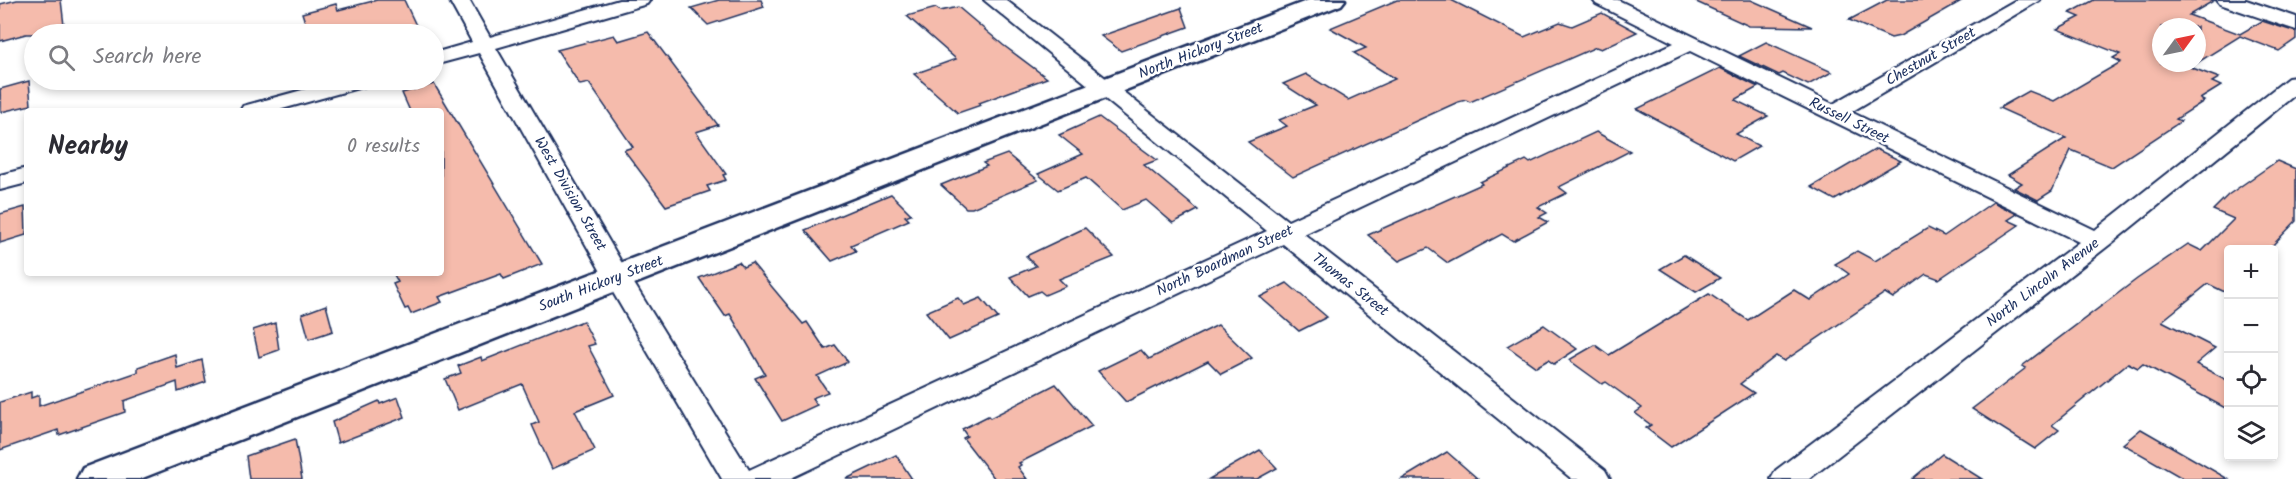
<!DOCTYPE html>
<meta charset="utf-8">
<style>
body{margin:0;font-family:Kalam,sans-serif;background:#f2f2f3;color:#2b2b33}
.controls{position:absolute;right:18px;bottom:18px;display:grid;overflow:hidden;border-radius:6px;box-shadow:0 3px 9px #0003}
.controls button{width:54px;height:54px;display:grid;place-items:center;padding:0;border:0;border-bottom:2px solid #e1e1e2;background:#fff;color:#2b2b33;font:30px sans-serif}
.compass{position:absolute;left:2152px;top:18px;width:54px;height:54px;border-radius:50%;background:#fff;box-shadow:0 3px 9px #0003;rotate:57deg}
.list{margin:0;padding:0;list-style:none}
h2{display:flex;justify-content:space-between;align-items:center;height:78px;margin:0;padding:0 24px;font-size:26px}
h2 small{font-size:20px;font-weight:400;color:#7c7c81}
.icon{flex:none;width:33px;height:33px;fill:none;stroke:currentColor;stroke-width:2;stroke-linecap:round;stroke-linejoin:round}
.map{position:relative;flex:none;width:2296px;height:479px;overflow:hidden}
.search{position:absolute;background:#fff;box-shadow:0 3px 9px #0003;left:24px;top:24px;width:420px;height:66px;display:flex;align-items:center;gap:15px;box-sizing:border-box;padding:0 21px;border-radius:33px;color:#7c7c81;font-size:22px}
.panel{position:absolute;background:#fff;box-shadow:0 3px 9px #0003;left:24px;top:108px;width:420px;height:168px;border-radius:6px}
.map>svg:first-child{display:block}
.building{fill:#f5bbac;stroke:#1b2f5e;stroke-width:1.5}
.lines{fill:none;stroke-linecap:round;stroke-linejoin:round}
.street-casing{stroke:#1b2f5e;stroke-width:4}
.secondary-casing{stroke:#1b2f5e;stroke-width:5}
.street{fill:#fff;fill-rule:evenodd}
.secondary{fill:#fff;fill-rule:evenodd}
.labels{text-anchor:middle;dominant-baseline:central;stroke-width:5;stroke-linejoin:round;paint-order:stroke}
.street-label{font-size:15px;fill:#1b2f5e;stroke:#fff}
</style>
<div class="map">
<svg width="2296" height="479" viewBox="0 0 2296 479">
<rect width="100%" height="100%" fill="#fff"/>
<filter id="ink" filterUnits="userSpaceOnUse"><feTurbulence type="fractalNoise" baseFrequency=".0167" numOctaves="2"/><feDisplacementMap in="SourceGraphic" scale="12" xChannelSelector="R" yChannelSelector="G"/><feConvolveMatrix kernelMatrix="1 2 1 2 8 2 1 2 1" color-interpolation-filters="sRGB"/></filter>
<g filter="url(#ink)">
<g class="building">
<path d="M17 0H61L65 34H26L0 41V4Z"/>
<path d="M377 0H404L420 34H309L302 13 336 4 338 10Z"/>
<path d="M719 0H761L764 7 708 25 691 8Z"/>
<path d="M1397 0H1451L1524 37 1560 22 1572 26 1602 13 1637 32 1601 49 1596 47 1470 102 1466 100 1458 102 1293 177 1248 142 1287 126 1279 120 1316 105 1283 84 1306 74 1348 100 1395 79 1354 53 1366 48 1330 28Z"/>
<path d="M1692 0H1751L1812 27 1749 26Z"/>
<path d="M1887 0H1963L1900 36 1891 38 1849 20Z"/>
<path d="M2094 0H2215L2189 15 2240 34 2262 21 2296 32V39L2279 51 2240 36 2197 63V27H2161V63H2197L2190 67 2219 78 2212 82 2221 86 2200 99 2204 101 2176 119 2181 121 2174 126 2112 167 2071 150 2052 191 2038 200 2014 188 2022 183 2008 175 2066 138 1999 108 2029 91 2054 101 2121 62 2113 58 2120 54 2057 29 2080 17 2070 13Z"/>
<path d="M958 7 1003 45 1047 78 979 103 981 105 958 113 914 74 956 59 907 16 936 8 940 11Z"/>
<path d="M1181 8 1188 27 1121 51 1101 36Z"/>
<path d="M648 32 718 125 696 132 726 174 723 175 726 180 707 186 710 191 666 206 624 150 633 147 589 83 580 85 557 50 614 35 618 41Z"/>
<path d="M1766 42 1832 72 1808 85 1783 73 1779 75 1739 56Z"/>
<path d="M1720 68 1758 87 1735 100 1768 116 1736 134 1759 146 1733 161 1637 109Z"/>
<path d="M29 81 31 105 1 112 0 89Z"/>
<path d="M434 84 542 264 504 279 501 274 439 297 442 302 411 314 408 308 405 309 393 284 398 282 393 273H441V111H410L402 93Z"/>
<path d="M1099 117 1157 160 1144 165 1198 210 1173 223 1146 200 1122 210 1086 178 1058 190 1038 174 1083 154 1059 135Z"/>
<path d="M1596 132 1630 151 1559 187 1567 193 1538 207 1547 213 1539 217 1548 222 1513 241 1502 234 1448 263 1428 248 1399 261 1368 235 1482 184 1480 182 1526 160 1530 163Z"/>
<path d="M1876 149 1901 161 1835 200 1811 187Z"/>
<path d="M1007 154 1038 180 972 208H966L941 185 987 166 983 163Z"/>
<path d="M2277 161 2296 169V221L2269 249H2229V294L2208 284 2162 321 2215 348 2196 364 2229 381V410L2143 364 2138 368 2128 363 2052 425 2059 430 2035 449 1972 409 2026 368 2022 366 2137 279 2188 244 2202 251 2234 219 2213 210 2228 195Z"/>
<path d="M891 194 911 214 905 216 909 220 851 245 856 251 832 261 805 230Z"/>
<path d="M1993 202 2017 214 2008 220 2019 225 1939 279 1926 274 1893 298 1885 293 1784 361 1776 356 1740 384 1754 393 1671 447 1646 428 1651 425 1635 413 1642 408 1606 382 1602 384 1569 360 1595 345 1609 355 1709 294 1748 320 1794 290 1810 300 1849 274 1835 264 1857 251 1875 261 1928 228 1944 236Z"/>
<path d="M25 207 26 235 0 243V214Z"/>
<path d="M1085 228 1114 257 1059 279 1066 286 1045 295 1040 291 1028 296 1010 277 1036 266 1026 256Z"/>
<path d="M1684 255 1720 278 1696 292 1660 269Z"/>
<path d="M739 262 743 267 752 263 803 324 807 322 825 349 835 345 848 362 817 376 828 392 812 398 817 405 782 421 755 378 765 374 730 314 725 316 699 278Z"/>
<path d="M1287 283 1327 317 1299 331 1260 297Z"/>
<path d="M958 298 964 305 981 298 998 318 949 340 926 312Z"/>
<path d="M326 305 333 331 309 339 302 314Z"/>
<path d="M583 321 595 344 588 346 614 395 575 411 595 450 552 469 532 425 539 422 522 384 458 410 445 379 461 373 458 366 481 357 482 361Z"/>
<path d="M275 323 279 350 259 357 253 330Z"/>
<path d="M1218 325 1252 358 1221 374 1208 361 1126 402 1098 371 1141 350 1149 359Z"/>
<path d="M1544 325 1577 349 1554 364 1548 360 1536 367 1507 346Z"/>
<path d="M175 354 177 368 202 360 206 382 178 392 177 382 124 401 125 412 59 435 58 430 0 450V402L31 392V398L39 395V406L138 372V367Z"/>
<path d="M1056 384 1092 426 1019 463 1021 465 1018 467 1027 479H995L963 438 967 436 962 429 988 416 990 418Z"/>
<path d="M398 397 405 417 338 443 332 422 379 401 380 404Z"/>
<path d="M2141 429 2228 479H2184L2123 444Z"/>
<path d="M295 439 302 479H249L246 456Z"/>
<path d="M1260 450 1277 468 1257 479H1209Z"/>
<path d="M1447 452 1478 479H1402Z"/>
<path d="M1942 454 1982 479H1912Z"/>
<path d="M896 455 912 479H846Z"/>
</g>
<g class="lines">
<defs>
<g id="street">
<path d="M449 0H469L490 37 619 0H650L647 4 496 48 630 277 749 470 1267 231 984 0H1006L1288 221 1674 43 1596 4 1593 0H1618L1833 104 2016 0H2040L1851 112 2095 230 2288 78 2296 77V94L2113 242 1809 479H1771L1776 470 2079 242 1690 51 1304 234 1605 470 1610 479H1572L1283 244 789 479H722L604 277 479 53 434 65V53L472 42Z"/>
<path d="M2217 0H2246L2296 17V30L2220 4Z"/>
<path d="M339 80H372L369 85 275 111H240L243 106Z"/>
<path d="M27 168V183L0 190V175Z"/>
</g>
<path id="secondary" d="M1309 0H1345L1341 5 140 479H77L83 468Z"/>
</defs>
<use href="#street" class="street-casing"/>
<use href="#secondary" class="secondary-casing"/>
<use href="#street" class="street"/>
<use href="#secondary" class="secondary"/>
</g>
</g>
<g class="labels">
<g class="street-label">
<text transform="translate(1201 51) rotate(-21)">North Hickory Street</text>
<text transform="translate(1931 57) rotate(-30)">Chestnut Street</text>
<text transform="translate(1849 121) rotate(26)">Russell Street</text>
<text transform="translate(570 194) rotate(60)">West Division Street</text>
<text transform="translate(1225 261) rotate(-25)">North Boardman Street</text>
<text transform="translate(2043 283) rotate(-37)">North Lincoln Avenue</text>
<text transform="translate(601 284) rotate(-21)">South Hickory Street</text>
<text transform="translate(1350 285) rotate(38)">Thomas Street</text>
</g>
</g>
</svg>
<div class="controls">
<button>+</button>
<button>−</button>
<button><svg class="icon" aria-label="locate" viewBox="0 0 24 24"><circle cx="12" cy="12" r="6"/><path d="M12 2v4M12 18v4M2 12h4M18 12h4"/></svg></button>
<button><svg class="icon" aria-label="layers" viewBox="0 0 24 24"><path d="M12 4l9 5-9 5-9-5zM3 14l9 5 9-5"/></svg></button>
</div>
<svg class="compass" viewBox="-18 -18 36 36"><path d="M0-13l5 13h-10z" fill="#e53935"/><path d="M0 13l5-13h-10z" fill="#7c7c81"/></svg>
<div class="search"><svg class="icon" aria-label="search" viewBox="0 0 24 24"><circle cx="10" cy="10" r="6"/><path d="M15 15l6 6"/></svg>Search here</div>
<section class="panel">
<h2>Nearby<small>0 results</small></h2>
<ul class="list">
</ul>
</section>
</div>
